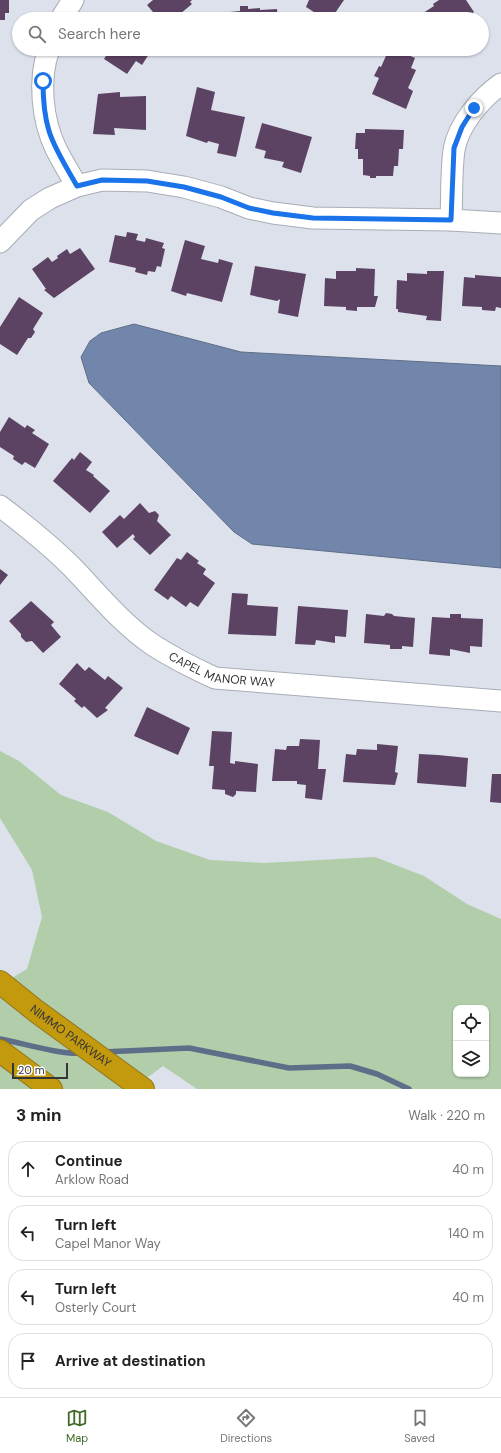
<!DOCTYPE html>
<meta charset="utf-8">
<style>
body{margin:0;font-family:"DM Sans",sans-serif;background:#f6f6f6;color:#222}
.controls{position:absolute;right:12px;bottom:12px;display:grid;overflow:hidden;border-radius:8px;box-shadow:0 1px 3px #0004}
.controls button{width:36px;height:36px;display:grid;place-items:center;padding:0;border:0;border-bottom:1px solid #e0e0e0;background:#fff;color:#222;font:20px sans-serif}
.scale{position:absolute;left:12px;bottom:10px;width:56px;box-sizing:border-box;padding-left:4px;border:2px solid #333539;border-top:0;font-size:11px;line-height:14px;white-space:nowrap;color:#333539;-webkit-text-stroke:3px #fff;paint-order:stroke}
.stop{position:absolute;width:12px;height:12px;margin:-9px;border:3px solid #1a73e8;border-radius:50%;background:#fff}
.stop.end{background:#1a73e8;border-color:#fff;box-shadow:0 1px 4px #0008}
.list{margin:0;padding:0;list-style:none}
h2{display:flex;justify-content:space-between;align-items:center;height:52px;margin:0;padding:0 16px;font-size:17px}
h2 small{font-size:13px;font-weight:400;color:#767676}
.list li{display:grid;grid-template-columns:26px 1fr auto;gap:12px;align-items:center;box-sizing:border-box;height:56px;margin:0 8px 8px;padding:0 8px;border:1px solid #e0e0e0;border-radius:16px}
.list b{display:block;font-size:15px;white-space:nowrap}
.list p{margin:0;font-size:13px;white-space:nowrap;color:#767676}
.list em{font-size:13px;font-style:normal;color:#767676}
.icon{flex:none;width:22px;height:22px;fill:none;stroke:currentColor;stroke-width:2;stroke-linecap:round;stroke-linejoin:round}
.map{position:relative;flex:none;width:501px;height:1089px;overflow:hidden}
.search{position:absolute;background:#fff;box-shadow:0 1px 3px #0004;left:12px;right:12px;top:12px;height:44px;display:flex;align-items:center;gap:10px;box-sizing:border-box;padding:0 14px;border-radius:22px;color:#767676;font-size:15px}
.sheet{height:308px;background:#fff}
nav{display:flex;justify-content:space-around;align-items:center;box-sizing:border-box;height:56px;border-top:1px solid #e0e0e0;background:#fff;font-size:11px;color:#767676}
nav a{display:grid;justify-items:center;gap:2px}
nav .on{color:#406b28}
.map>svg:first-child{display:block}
.green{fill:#b1cdaa;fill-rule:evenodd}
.water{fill:#7186aa;stroke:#5e6e88}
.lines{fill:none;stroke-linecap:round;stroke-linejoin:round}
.stream{stroke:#5e6e88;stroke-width:5.5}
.building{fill:#5c4364}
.minor-casing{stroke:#a8adb6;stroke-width:23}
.highway-casing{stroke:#91761c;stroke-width:24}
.minor{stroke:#fff;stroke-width:21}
.highway{stroke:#c3990d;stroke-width:22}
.route{stroke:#1a73e8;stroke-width:5}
.labels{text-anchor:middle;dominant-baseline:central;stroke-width:4;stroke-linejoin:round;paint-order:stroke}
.street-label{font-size:12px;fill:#333539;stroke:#fff}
</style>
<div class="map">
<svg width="501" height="1089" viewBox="0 0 501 1089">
<rect width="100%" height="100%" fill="#dce1eb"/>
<path class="green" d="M0 751 19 761 61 795 108 812 156 841 210 860 264 863 375 857 424 876 467 904 501 919V1089H197L163 1066 132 1089H0V985L27 969 42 917 32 870 0 818ZM456 1008H486V1074H456Z"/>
<path class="water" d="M134 324 241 352 501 366V568L252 544 234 532 89 383 81 357 90 341 101 333Z"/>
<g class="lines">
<g class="stream">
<path d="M0 1039C23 1043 60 1055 82 1053"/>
<path d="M103 1052 189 1048 289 1068 350 1066 377 1074 409 1089"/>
</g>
</g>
<g class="building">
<path d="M0 0H9V13H5V20H0Z"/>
<path d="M153 0H192L190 2 192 4 174 19H159L147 5Z"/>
<path d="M309 0H344L331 19H325L306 7Z"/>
<path d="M439 0H466L474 12 464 19H422L420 15 434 6 433 4Z"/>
<path d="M240 6H248V9L260 8V10L277 9 278 19H230V12L240 11Z"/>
<path d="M106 49H144L143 51 149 54 142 65 136 61 127 74 104 59 109 51Z"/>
<path d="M389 49H395L415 58 411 68 416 70 408 88 413 91 406 109 372 94 379 78 374 76 379 66 381 67Z"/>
<path d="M197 87 215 92 211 110 245 117 236 157 217 153 219 144 208 141 207 143 186 136Z"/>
<path d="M120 92V97L146 96V130L114 128 115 135 93 134 98 94Z"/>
<path d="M262 123 312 137 301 173 282 167 284 162 264 158 266 151 255 148Z"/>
<path d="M365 129 404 130 403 149H399L398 166H394L393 176H376V178H370V176L363 175V159H358V149H355L356 133H365Z"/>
<path d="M127 232 138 234 136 240 145 242 146 238 164 243 162 248 165 249 161 267 157 266 155 272 148 271 147 275 135 272 136 268 109 262 115 235 126 237Z"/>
<path d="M185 240 205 246 201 259 218 263 219 259 233 263 222 302 187 293 186 296 171 291Z"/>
<path d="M80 248 95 269 54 298 44 290 46 289 32 269 48 257 52 262 58 258 57 256 67 249 70 254Z"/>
<path d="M255 266 306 274 298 317 278 313 280 299 277 301 250 295Z"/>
<path d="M356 268 375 269 374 296H378L375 307H357V311L346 310V307L324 306 325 278 336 279V271H356Z"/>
<path d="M427 271H444L441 321 426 320 427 316 398 312V309H396L397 280 407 281V273L427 274Z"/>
<path d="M475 275 501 277V308L496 307 495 311 482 310V307L462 306 464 277 475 278Z"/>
<path d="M19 297 43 313 33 329 35 332 31 338H28L17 355 0 344V327Z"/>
<path d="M9 417 25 428 27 425 35 430 32 433 49 444 35 468 25 462 22 465 13 459 14 456 0 447V432Z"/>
<path d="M80 452 92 462 86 470 94 475 93 476 110 491 90 513 53 481 72 458 74 460Z"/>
<path d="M140 503 149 513 155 511 159 515 157 521 171 535 150 555 133 539 135 537 133 534 117 548 102 532 120 515 124 519Z"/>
<path d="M187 552 199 561 197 563 206 569 203 574 215 583 198 607 190 602 186 607 171 596 168 600 154 590 177 558 181 560Z"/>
<path d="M0 569 8 575 0 585Z"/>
<path d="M232 593 248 594 247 605 278 607 276 636 228 634Z"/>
<path d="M31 601 54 622 51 625 61 637 43 653 32 641 26 642 21 637V634L9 621Z"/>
<path d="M298 606 348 610 346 637 335 636V643L316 640 315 645 295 644Z"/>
<path d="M386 613 392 614 394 616 415 618 413 647 402 646V649H390V645L364 643 366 614 384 616Z"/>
<path d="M450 614H461V618L483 619 482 647 470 646V653L450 649V656L429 654 432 617 450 618Z"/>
<path d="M77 663 85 671 89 667 105 680 108 676 123 688 105 708 108 710 97 718 84 706 82 708 74 701 76 699 59 684Z"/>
<path d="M147 707 190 728 178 755 134 736Z"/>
<path d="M212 731 232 732 230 763 235 764V761L258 764 256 792 236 791V794L233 797 225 794V790L212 789 214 766H209Z"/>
<path d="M300 739 320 740 318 769H326L322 800 305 798 306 785 297 784V781H272L275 749 286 750 287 746H299Z"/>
<path d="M377 744 398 746 395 772 398 773 395 785 343 782 346 754 356 755 357 749 377 750Z"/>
<path d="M419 754 438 755 468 758 466 787 417 783Z"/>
<path d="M492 774H501V803L490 802Z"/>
</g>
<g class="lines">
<defs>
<g id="minor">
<path d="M61 19 73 0"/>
<path d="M49 49C38 79 42 120 56 149 62 161 70 174 77 186"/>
<path d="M451 220C452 197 451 173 454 150 458 125 481 98 501 84"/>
<path d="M0 242 31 210 50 198 77 186 102 180 147 181 184 187 221 197 249 208 273 213 313 218 451 220 501 223"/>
<path id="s1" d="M0 506C25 525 50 545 72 567 98 594 122 624 153 645 173 658 193 668 215 678L501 701"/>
</g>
<g id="highway">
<path id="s2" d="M0 982 36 1011 143 1089"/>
<path d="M0 1051 51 1089"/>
</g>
</defs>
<use href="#minor" class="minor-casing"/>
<use href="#highway" class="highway-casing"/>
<use href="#minor" class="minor"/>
<use href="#highway" class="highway"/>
</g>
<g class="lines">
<path class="route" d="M43 81C43 98 44 115 49 131 55 150 67 168 77 186L102 180 147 181 184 187 221 197 249 208 273 213 313 218 451 220 454 148 462 127 474 108"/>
</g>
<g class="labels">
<g class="street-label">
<text stroke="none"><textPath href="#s1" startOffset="282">CAPEL MANOR WAY</textPath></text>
<text stroke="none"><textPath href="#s2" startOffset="89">NIMMO PARKWAY</textPath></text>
</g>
</g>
</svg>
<div class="controls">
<button><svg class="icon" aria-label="locate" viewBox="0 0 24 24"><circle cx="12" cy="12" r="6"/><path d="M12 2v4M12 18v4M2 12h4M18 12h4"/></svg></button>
<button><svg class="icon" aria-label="layers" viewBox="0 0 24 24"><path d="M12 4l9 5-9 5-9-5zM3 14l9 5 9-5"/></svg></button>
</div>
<div class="scale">20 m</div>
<div class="stop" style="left:43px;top:81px"></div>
<div class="stop end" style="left:474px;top:108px"></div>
<div class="search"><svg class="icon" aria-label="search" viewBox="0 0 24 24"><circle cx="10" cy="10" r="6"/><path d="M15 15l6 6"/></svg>Search here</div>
</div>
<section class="sheet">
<h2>3 min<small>Walk · 220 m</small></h2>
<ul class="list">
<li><svg class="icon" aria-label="ahead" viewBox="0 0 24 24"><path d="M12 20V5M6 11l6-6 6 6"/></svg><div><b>Continue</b><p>Arklow Road</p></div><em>40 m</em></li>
<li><svg class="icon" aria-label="left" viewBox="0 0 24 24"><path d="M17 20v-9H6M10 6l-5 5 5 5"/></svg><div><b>Turn left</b><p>Capel Manor Way</p></div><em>140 m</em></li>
<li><svg class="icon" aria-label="left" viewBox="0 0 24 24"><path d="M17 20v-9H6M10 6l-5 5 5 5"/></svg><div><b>Turn left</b><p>Osterly Court</p></div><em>40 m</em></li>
<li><svg class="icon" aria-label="arrive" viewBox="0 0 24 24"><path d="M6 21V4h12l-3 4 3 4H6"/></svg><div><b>Arrive at destination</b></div></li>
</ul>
</section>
<nav>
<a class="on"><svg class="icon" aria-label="map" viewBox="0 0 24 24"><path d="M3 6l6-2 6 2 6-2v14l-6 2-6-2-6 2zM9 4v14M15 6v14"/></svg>Map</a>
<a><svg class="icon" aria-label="directions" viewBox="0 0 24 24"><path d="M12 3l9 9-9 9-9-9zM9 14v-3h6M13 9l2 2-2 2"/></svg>Directions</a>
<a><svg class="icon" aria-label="saved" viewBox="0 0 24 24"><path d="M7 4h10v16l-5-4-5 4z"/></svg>Saved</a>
</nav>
